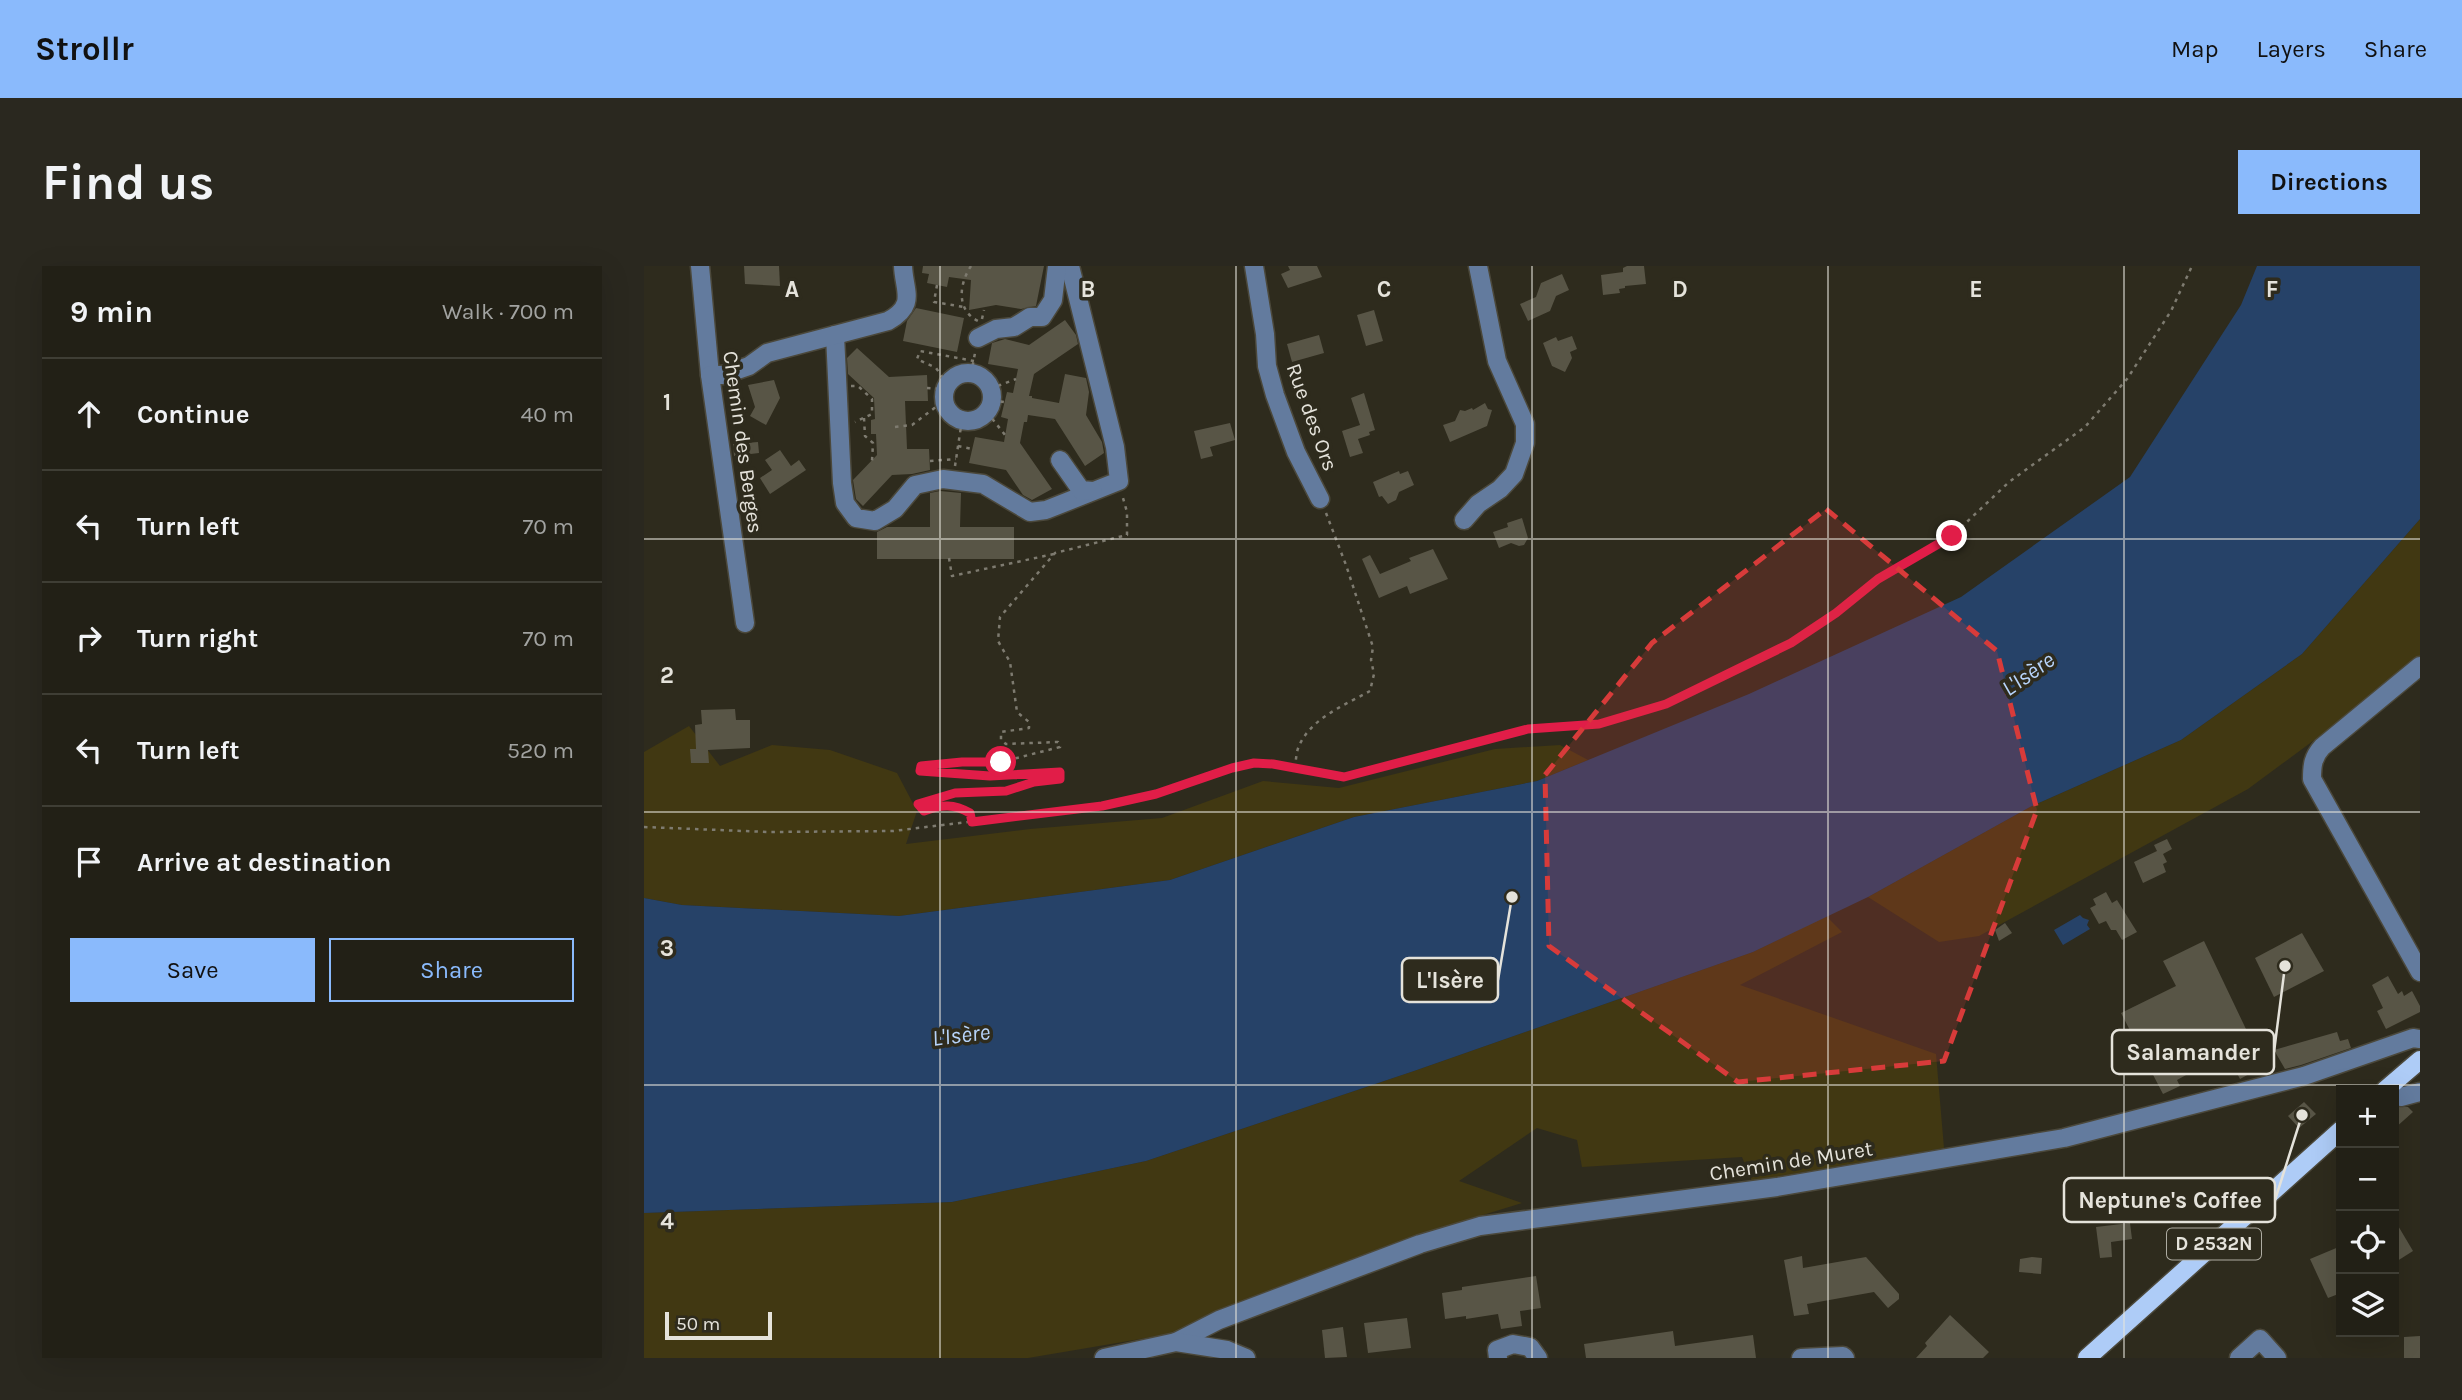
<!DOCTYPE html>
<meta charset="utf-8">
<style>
body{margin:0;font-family:Karla,sans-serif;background:#2a281f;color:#f1f3f6}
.controls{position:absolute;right:21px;bottom:21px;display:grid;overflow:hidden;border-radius:0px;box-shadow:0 7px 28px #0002}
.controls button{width:63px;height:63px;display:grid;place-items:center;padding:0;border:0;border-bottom:2px solid #3f3e35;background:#222016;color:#f1f3f6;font:35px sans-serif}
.scale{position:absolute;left:21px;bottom:18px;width:107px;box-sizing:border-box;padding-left:7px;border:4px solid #e5e3db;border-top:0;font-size:19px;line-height:24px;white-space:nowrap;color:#e5e3db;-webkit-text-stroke:5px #2e2b1d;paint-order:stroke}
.stop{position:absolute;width:21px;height:21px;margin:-16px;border:5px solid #e11d48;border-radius:50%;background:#fff}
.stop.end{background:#e11d48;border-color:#fff;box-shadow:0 2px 7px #0008}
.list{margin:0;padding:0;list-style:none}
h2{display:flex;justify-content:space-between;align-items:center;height:91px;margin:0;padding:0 28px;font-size:30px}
h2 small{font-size:23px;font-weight:400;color:#a2a3a1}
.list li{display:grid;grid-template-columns:46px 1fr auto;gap:21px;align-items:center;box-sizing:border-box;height:112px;padding:0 28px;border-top:2px solid #3f3e35}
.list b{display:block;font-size:26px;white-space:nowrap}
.list em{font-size:23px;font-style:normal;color:#a2a3a1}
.actions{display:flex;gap:14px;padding:21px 28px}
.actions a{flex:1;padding:16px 0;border:2px solid #8abafc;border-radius:0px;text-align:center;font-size:24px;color:#8abafc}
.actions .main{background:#8abafc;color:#111}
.icon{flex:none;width:38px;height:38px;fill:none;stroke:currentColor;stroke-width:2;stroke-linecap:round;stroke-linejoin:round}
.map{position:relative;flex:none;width:1776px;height:1092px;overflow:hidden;border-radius:0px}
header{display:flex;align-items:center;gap:42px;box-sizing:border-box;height:98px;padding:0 35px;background:#8abafc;color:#111}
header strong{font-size:33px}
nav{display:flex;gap:38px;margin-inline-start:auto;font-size:24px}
.intro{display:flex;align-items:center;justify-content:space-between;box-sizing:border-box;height:168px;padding:0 42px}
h1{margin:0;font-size:49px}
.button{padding:18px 32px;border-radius:0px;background:#8abafc;color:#111;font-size:24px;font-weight:700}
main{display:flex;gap:42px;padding:0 42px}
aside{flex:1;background:#222016;border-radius:0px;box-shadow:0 7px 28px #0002}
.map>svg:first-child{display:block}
.green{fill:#413812}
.water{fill:#264268}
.building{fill:#585546}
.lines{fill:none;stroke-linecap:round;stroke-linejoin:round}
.minor-casing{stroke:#4b483b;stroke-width:21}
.major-casing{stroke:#4b483b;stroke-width:21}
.path{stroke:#7e7b70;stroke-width:2.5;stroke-dasharray:3.5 5;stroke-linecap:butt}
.minor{stroke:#637b9e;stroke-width:18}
.major{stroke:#aeccf7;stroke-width:18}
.route{stroke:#e11d48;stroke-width:9}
.marked{fill:#d83b3a;fill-opacity:0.2;stroke:#d83b3a;stroke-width:5;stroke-dasharray:14 9;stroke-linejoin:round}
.grid{fill:none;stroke:#e5e3db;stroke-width:2;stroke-opacity:0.55}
.labels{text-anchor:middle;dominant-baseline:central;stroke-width:7;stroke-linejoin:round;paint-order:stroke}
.shield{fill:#2e2b1d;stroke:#aeaca2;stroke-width:2}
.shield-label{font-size:19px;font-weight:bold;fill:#e5e3db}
.street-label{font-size:21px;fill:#e5e3db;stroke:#2e2b1d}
.water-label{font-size:23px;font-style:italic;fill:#b7d4fb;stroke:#2e2b1d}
.grid-label{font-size:23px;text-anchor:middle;font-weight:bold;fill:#e5e3db;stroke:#2e2b1d;stroke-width:7;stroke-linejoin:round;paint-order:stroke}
.leader{fill:none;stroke:#e5e3db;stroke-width:2.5}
.callout-dot{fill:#e5e3db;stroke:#2e2b1d;stroke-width:2.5}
.callout{fill:#2e2b1d;stroke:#e5e3db;stroke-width:2.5}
.callout-label{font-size:23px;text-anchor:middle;font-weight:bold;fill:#e5e3db}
</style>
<header>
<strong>Strollr</strong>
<nav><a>Map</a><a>Layers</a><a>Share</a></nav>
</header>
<div class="intro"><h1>Find us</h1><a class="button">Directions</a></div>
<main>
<aside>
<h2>9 min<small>Walk · 700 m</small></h2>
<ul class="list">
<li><svg class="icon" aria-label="ahead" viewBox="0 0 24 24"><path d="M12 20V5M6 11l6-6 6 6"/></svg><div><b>Continue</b></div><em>40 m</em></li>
<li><svg class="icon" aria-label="left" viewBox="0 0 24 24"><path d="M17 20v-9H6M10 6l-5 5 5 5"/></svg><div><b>Turn left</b></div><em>70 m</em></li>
<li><svg class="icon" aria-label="right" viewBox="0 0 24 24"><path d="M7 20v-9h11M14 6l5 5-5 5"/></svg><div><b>Turn right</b></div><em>70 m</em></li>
<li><svg class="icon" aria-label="left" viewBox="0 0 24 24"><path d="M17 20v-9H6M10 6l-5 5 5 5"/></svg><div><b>Turn left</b></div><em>520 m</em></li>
<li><svg class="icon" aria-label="arrive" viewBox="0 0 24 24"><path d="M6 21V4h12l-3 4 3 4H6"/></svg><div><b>Arrive at destination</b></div></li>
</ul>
<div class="actions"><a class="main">Save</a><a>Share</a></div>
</aside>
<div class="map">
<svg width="1776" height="1092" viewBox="0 0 1776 1092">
<rect width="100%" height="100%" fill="#2e2b1d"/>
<g class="green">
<path d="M1776 253V391L1727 432 1604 523 1335 670 1295 676 1224 631 1386 541 1537 474 1658 388Z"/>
<path d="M45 460 76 500 128 479 186 484 253 507 273 545 262 578 386 563 518 552 619 515 695 522 851 483 916 479 944 494 893 515 710 551 526 614 255 650 38 639 0 632V486Z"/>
<path d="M1182 650 1198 666 1096 719 1292 788 1300 882 1108 915 1098 891 938 901 933 874 893 862 815 915 878 937 839 949 526 1068 384 1092H0V947L308 936 502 895 770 805 1109 686Z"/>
</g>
<g class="water">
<path d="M1613 0H1776V253L1658 388 1537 474 1386 541 1224 631 1109 686 770 805 502 895 308 936 0 947V632L38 639 255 650 526 614 710 551 893 515 1105 428 1317 331 1486 211 1597 39Z"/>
<path d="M1436 649 1439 652 1445 654 1443 659 1446 663 1419 679 1410 664Z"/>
</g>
<g class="building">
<path d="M100 0H135L136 20 101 18Z"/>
<path d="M279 0H400L392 40 377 43 352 39 325 44 327 14 305 11 303 21 283 17 285 8 278 7Z"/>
<path d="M644 0H673L678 11 644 22 637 8 646 4Z"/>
<path d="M983 0H1000L1002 18 981 20V22L975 23 976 27 959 29 957 9 979 6V2Z"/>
<path d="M918 8 925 24 912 30 906 45 884 55 876 38 892 31 897 17Z"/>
<path d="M272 42 320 52 313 86 259 75 263 55Z"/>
<path d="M730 44 739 75 722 80 713 49Z"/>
<path d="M421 54 432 69 434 78 390 108 385 130H388V132L415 137 421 108 442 112 445 126 442 149 458 176 460 187 441 200 411 153 384 149 383 156H380L376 177 408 223 388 234 379 229 362 204 325 197 331 171 360 176 364 153 357 151 363 126 369 127 374 103 344 98 348 77 361 73 385 79Z"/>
<path d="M675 69 680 87 648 96 643 78Z"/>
<path d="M928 70 933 83 926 86 928 92 921 106 908 100 899 77 912 71 914 75Z"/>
<path d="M213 82 245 111 283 109 284 135H261L263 183H285L286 204 268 208 248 209 219 240 212 233 209 214 233 189 232 168H227V154L231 153 230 132 204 108 203 92Z"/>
<path d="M130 114 136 132 122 159 106 150 111 141 104 119Z"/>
<path d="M720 127 731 164 725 166 726 169 714 173 719 187 706 191 698 165 716 159 707 132Z"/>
<path d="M841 137 844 143 848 144 843 160 806 176 799 159 811 155 816 144 821 145 828 142 829 144Z"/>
<path d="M586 157 591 174 566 181 569 190 557 193 550 165Z"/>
<path d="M114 176 115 187 90 190 89 178Z"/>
<path d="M136 184 147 200 155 194 162 204 126 228 116 212 128 204 121 194Z"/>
<path d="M755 205 756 208 764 205 770 219 755 226 752 234 744 238 738 230 735 231 729 216Z"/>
<path d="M296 225 317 227 316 261H370V293H233V266L243 261H286V227Z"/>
<path d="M878 252 884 272 880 279 875 280 867 277 855 282 849 266 864 261 863 257Z"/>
<path d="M789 283 804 313 766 328 763 320 735 332 718 293 726 289 736 308 767 295 765 292Z"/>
<path d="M91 443 92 454H106V482L64 484 65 497H47L46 483H52L51 459 58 458 57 444Z"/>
<path d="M1523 573 1528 583 1519 588 1523 596 1519 598 1522 606 1499 617 1490 596 1513 585 1510 579Z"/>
<path d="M1462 626 1468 637 1473 634 1493 666 1478 674 1472 664H1467L1462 655 1455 658 1446 642 1452 639 1449 633Z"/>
<path d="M1361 657 1368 667 1355 675 1351 664Z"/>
<path d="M1658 667 1680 705 1630 731 1611 692Z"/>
<path d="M1560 675 1611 782 1599 788 1607 807 1596 813 1586 794 1567 803 1564 797 1533 814 1536 820 1519 828 1477 747 1532 720 1519 695Z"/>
<path d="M1744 710 1754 728 1758 725 1760 730 1768 725 1776 740V746L1742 763 1733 745 1739 742 1728 719Z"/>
<path d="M1693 766 1696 775 1704 773 1707 782 1657 799 1641 803 1630 784Z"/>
<path d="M1660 836 1672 848 1655 862 1644 850Z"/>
<path d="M1752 841H1764L1769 846 1750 863Z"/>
<path d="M1750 953 1769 985 1750 997Z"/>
<path d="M1486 957 1488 973 1467 976 1468 991 1456 992 1452 961Z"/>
<path d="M1697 980V1027L1684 1032 1666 993Z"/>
<path d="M1158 990 1159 1002 1222 991 1255 1028V1033L1244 1042 1230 1026 1163 1038 1165 1048 1150 1050 1140 994Z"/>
<path d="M1388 991 1398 992 1397 1008 1375 1006 1376 993Z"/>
<path d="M892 1010 897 1042 876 1045 878 1060 857 1063 854 1048 822 1053V1050L801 1053 798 1027 818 1024V1021Z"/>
<path d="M1306 1049 1345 1086 1339 1092H1272L1283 1080 1281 1077Z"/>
<path d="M763 1052 767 1082 724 1087 720 1057Z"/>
<path d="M699 1061 703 1091 681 1092 678 1064Z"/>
<path d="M1029 1065 1031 1080 1109 1069 1112 1092H942L940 1078Z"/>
<path d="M1776 1070V1092H1760V1071Z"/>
</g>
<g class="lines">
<defs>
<g id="minor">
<path d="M56 0 66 109 101 357"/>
<path d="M610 0 621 68 623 100 631 129 652 186 676 233"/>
<path d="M191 69 198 217 201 237 212 252 231 255 251 243 271 219 299 213 339 218 386 246 402 244 475 215 471 181 426 0"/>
<path d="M334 72 352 63 370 61 386 51H398L409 34 413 0"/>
<circle cx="324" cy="131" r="24"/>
<path d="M66 109H79L105 100 123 87 244 55C273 39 260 25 259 0"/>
<path d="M416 194 437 224 449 225"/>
<path d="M820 254 834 238 856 223 870 208 881 177V158L853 95 834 0"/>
<path d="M1776 400 1678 481C1669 491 1668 499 1668 513L1776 706"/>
<path d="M1757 831 1776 826"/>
<path d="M532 1076 575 1054 776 978 836 960 1133 921 1420 872 1660 810 1769 772 1776 773"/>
<path d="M460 1092 532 1076 583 1084 602 1092"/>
<path d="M854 1092 853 1084 869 1078 886 1081 894 1092"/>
<path d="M1157 1092 1199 1090 1201 1092"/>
<path d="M1595 1092 1616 1073 1633 1092"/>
</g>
<g id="major">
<path d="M1741 824 1776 794"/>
<path d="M1443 1092 1697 864"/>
</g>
</defs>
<use href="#minor" class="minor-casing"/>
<use href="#major" class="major-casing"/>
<g class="path">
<path d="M327 0C315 18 312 44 334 55"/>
<path d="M293 19 290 36 320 41"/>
<path d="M338 53 340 44"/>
<path d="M327 108 331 87"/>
<path d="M304 119 292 102 273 93 276 85 330 95"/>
<path d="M207 120H214L228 133V148L211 156"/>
<path d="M283 122 302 123"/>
<path d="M346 123 372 113"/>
<path d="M348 134 360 136"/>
<path d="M343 146 361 169"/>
<path d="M220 152 221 170 229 177 228 195"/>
<path d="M251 161 268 159 301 134"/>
<path d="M314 180 328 183"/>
<path d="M286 195 312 193"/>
<path d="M311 200 318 154"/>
<path d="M305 292 308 310 410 288"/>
<path d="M651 502C652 495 652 486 655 480 667 452 701 439 726 425L730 408 727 394 729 381 702 299 682 247"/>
<path d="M328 556 326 547C309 538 298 538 280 545L274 538 311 527 362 525 390 516 416 513V506L346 510 276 505 277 500 357 496 416 481 414 476 362 478 357 474V466L385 462V456L373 446 366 396 354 375 356 351 411 287 483 269V246L479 232"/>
<path d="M0 561 125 566 249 565 458 540 512 528 588 502 610 497 629 498 700 511 884 463 955 458 1022 438 1147 377 1192 347 1234 314 1308 270 1365 216 1441 161 1483 113 1527 45 1548 0"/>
</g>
<use href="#minor" class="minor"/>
<use href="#major" class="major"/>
</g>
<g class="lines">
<path class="route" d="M357 496H318L277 500 276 505 346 510 416 506V513L390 516 362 525 311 527 274 538 280 545C298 538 310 538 326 547L328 556 458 540 512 528 588 502 610 497 629 498 700 511 884 463 955 458 1022 438 1147 377 1192 347 1234 313 1308 270"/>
</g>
<path class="marked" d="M1182 243 1353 385 1393 544 1300 795 1094 816 905 680 901 509 1008 377Z"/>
<path class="grid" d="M296 0V1092M592 0V1092M888 0V1092M1184 0V1092M1480 0V1092M0 273H1776M0 546H1776M0 819H1776"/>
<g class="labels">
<rect class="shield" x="1523" y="962.5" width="94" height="31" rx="5"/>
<g class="shield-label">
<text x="1570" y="978">D 2532N</text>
</g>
<g class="street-label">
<text transform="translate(668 151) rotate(70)">Rue des Ors</text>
<text transform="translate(99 176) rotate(82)">Chemin des Berges</text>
<text transform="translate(1147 895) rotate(-9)">Chemin de Muret</text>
</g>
<g class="water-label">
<text transform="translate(1384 408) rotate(-35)">L'Isère</text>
<text transform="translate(317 769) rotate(-7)">L'Isère</text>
</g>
</g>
<g class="grid-label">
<text x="148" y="31">A</text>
<text x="444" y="31">B</text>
<text x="740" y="31">C</text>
<text x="1036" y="31">D</text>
<text x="1332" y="31">E</text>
<text x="1628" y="31">F</text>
<text x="23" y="144">1</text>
<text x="23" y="417">2</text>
<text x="23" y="690">3</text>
<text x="23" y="963">4</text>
</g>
<path class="leader" d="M868 631L854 714M1641 700L1630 786M1658 849L1631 934"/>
<g class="callout-dot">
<circle cx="868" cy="631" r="7"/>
<circle cx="1641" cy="700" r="7"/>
<circle cx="1658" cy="849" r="7"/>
</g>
<g class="callout">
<rect x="758" y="692" width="96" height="44" rx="7"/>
<rect x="1468" y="764" width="162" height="44" rx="7"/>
<rect x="1420" y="912" width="211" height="44" rx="7"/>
</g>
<g class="callout-label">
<text x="806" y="722">L'Isère</text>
<text x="1549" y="794">Salamander</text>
<text x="1526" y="942">Neptune's Coffee</text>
</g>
</svg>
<div class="controls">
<button>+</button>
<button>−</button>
<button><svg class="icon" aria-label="locate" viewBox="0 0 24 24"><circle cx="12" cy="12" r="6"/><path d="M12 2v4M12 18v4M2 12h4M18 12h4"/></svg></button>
<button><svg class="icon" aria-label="layers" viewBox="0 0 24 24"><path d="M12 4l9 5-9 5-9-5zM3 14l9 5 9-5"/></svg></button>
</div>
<div class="scale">50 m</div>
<div class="stop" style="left:357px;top:496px"></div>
<div class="stop end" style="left:1308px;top:270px"></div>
</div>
</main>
